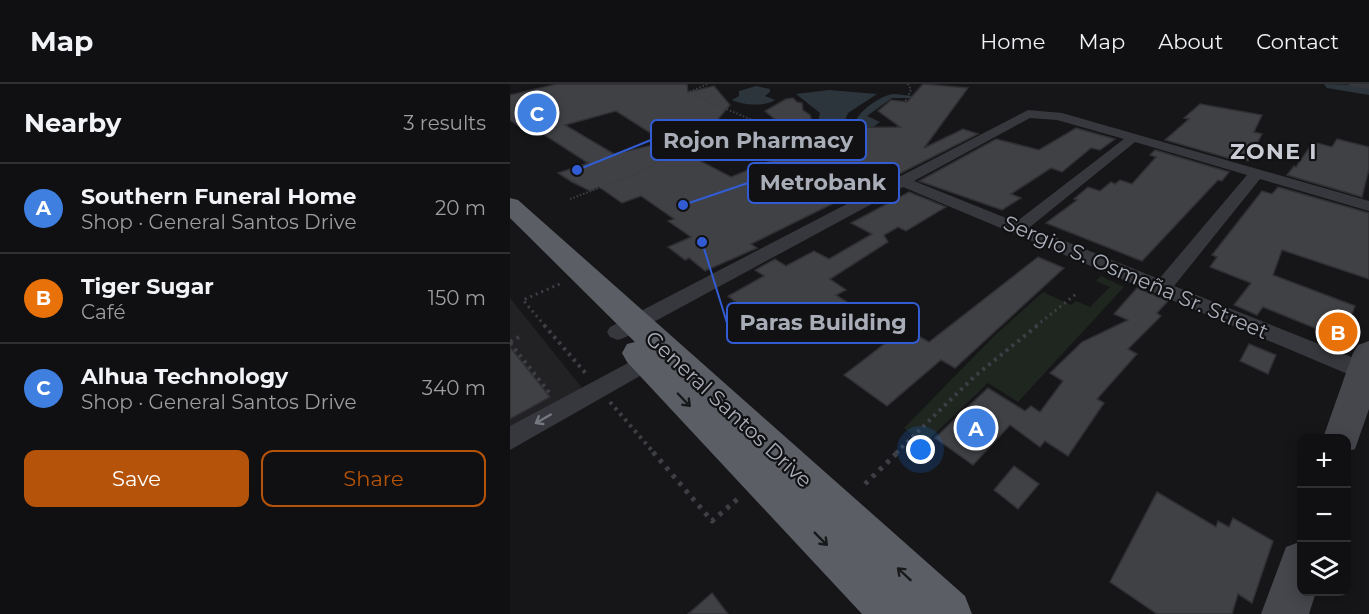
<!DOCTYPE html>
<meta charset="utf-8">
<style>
body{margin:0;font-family:Montserrat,sans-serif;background:#1e1e20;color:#f1f3f6}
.controls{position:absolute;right:18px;bottom:18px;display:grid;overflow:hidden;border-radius:12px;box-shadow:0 3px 15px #0003}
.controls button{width:54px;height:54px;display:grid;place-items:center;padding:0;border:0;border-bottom:2px solid #303032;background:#101012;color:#f1f3f6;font:30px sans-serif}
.you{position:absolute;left:411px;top:366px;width:21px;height:21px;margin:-15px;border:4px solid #fff;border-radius:50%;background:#1a73e8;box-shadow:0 0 0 9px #1a73e833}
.badge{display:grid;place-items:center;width:39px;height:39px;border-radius:50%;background:#b45309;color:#fff;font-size:20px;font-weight:700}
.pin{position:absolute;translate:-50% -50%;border:3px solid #fff;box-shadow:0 2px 6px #0006}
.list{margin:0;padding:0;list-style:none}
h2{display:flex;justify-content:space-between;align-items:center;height:78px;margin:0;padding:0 24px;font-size:26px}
h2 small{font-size:20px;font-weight:400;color:#9c9d9f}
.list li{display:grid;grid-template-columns:39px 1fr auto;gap:18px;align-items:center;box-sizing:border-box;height:90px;padding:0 24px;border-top:2px solid #303032}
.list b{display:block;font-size:22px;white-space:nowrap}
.list p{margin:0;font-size:20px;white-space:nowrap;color:#9c9d9f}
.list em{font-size:20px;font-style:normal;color:#9c9d9f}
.actions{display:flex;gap:12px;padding:18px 24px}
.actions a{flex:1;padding:14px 0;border:2px solid #b45309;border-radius:12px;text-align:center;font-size:21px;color:#b45309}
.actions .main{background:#b45309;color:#fff}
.icon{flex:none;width:33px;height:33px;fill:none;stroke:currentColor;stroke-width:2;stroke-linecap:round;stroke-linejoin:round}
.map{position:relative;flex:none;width:859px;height:530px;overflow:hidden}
header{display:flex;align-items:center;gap:36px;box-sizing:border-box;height:84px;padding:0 30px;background:#101012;border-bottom:2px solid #303032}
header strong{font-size:28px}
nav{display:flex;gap:33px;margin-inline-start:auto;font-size:21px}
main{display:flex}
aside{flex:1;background:#101012}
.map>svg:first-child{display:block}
.built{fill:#222225}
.green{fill:#1e261f}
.water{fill:#2c353c;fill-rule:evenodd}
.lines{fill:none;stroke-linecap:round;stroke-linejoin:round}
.river{fill:#2c353c;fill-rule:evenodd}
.building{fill:#404145;stroke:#303034;stroke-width:1.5}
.path-far3{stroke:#3d3f44;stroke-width:2;stroke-dasharray:1.5 2;stroke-linecap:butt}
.path-far2{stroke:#3d3f44;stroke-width:3;stroke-dasharray:2 4;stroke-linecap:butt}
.path-far1{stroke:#3d3f44;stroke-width:4;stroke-dasharray:3 4.5;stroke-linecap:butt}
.path{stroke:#3d3f44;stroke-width:5;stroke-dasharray:4 6;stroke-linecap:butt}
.minor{fill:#37383d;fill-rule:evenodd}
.secondary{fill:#45474d;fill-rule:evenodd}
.trunk{fill:#5b5e65;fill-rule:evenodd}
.oneway{stroke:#18191b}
.oneway2{stroke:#757881}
.labels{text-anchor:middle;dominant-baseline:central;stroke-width:4.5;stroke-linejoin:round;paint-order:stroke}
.street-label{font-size:21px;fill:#a8adb8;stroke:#111113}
.far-district-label{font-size:22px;font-weight:bold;letter-spacing:1.5px;fill:#c9ccd4;stroke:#111113}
.leader{fill:none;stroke:#325cd3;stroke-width:2}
.callout-dot{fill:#325cd3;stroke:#111113;stroke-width:2}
.callout{fill:#111113;stroke:#325cd3;stroke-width:2}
.callout-label{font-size:22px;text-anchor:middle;font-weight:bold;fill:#a8adb8}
</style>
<header>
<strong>Map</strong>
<nav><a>Home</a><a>Map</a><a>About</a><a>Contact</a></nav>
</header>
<main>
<aside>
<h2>Nearby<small>3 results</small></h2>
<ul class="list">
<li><span class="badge" style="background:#3f7fe0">A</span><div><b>Southern Funeral Home</b><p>Shop · General Santos Drive</p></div><em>20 m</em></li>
<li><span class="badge" style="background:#e8710a">B</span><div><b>Tiger Sugar</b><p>Café</p></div><em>150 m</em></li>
<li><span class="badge" style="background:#3f7fe0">C</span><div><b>Alhua Technology</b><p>Shop · General Santos Drive</p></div><em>340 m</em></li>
</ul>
<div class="actions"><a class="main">Save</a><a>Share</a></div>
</aside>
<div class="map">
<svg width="859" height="530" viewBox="0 0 859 530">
<rect width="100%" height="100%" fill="#161618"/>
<path class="built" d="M0 214 72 304 0 344Z"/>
<path class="green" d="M591 192 614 203 508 318 478 299 415 359 394 344 485 251 533 208 561 221 566 217 580 223 600 203 586 197Z"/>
<g class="water">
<path d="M246 2 260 5V8L255 12 265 16C255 23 231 21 222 16L229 12V7Z"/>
<path d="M319 6 367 10 338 29 332 43H307L310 29 286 10Z"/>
<path d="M384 10 423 14 428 27 379 50 356 44 345 38C350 26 371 11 384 10ZM382 14H404L418 28 379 46 363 43 370 38 357 32Z"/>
</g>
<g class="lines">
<path class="river" d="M814 0 859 1V11L817 4Z"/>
</g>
<g class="building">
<path d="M47 0H177L178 8 204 2 220 21 204 40 153 57 106 27 55 41 104 70 156 58 179 70 174 76 181 72 221 93 290 65 269 39 255 27 276 15 283 14 287 18 292 19 293 26 300 31 304 44 390 43 368 27 381 16 397 18 413 0 458 4 414 64 453 45 468 50 389 90 366 81 318 105 321 106 309 112 324 119 241 160 247 164 195 187 179 174 175 176 158 163 181 153 158 137 164 135 131 112 112 119 89 103 80 107 62 98 48 89 78 79 30 48 21 50 0 36V11Z"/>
<path d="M690 20 752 31 744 48 752 50 738 77 730 75 728 77 655 56 679 35 674 34Z"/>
<path d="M566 44 605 55 590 66 581 64 552 88 541 84 501 110 511 114 492 126 409 97 486 55 529 66Z"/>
<path d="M827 55 859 63V85L852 113 777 91 784 82 786 83 803 58 822 63Z"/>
<path d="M645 66 719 88 712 97 708 96 632 177 536 139 567 116 564 115 578 103 590 107 601 98 605 100 610 96 622 100 646 73 640 71Z"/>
<path d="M768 103 859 129V195L772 166 763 191 845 222 832 255 753 223 747 231 724 221 741 199 700 183 707 173 702 171 752 107 762 110Z"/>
<path d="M399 108 436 123 396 147 388 143 374 151 378 158 320 195 336 206 326 211 343 222 289 255 254 229 251 231 236 220 232 223 218 212 254 192 245 186 265 175 276 182 304 167 319 175 362 150 341 139Z"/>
<path d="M528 173 554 184 445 284 431 276 377 322 334 291 378 257 375 255 392 243 419 258Z"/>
<path d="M627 204 658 217 647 229 651 232 618 265 627 270 587 315 594 319 558 372 535 357 530 363 500 341 463 381 425 354 478 304 515 327 521 322 530 328 553 297 540 289 572 258 618 236 604 230Z"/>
<path d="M739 260 766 271 758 290 730 277Z"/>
<path d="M0 263 40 313 0 335Z"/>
<path d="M504 382 529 400 508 425 484 406Z"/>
<path d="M647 408 706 443 708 437 719 443 723 434 763 457 742 519 728 510 722 530H647L600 498Z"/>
<path d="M202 509 218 530H178Z"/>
</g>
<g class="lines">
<g class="path-far3">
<path d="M197 0 178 9 295 58V61L283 65"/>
<path d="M394 20 401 6 398 0"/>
<path d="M60 115 121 92 169 68"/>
</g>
<g class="path-far2">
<path d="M35 242 13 216 52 199"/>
<path d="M526 242 566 210"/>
</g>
<g class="path-far1">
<path d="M34 241 78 292"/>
<path d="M0 258 9 253"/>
<path d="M0 259 42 312"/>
<path d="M100 318 144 369"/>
<path d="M386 369 465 292 528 241"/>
</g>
<g class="path">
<path d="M143 368 202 437 230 413"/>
<path d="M355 400 388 368"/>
</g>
<g class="minor">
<path d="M839 0H859V5L840 2Z"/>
<path d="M518 26 552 29 859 117V127L750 95 664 202 859 280V299L393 103 116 253 108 256 100 253 97 248 100 243ZM520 34 547 36 614 55 506 138 404 97ZM625 58 737 91 649 195 520 143Z"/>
<path d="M150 262 158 264 161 270 158 276 0 366V342Z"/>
</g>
<g class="secondary">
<path d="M859 257V325L845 365 836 368V354H813L843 269 848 261Z"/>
<path d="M792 457V508H806L799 530H751L776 463Z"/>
</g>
<path class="trunk" d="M0 114 8 116 455 512 462 530H352L117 278 112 269 117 260 125 258 0 134Z"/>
</g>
<defs><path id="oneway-shaft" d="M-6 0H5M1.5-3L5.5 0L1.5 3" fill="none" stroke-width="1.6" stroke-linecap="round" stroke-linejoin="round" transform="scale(1.5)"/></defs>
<g class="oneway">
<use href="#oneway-shaft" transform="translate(174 316) rotate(46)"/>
<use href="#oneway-shaft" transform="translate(311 455) rotate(45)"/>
<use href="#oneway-shaft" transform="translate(394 490) rotate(-137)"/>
</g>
<use class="oneway2" href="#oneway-shaft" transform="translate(33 335) rotate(150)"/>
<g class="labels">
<g class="street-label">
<text transform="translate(626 193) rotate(23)">Sergio S. Osmeña Sr. Street</text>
<text transform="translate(219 325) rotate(43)">General Santos Drive</text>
</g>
<g class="far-district-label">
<text x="764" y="67">ZONE I</text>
</g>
</g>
<path class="leader" d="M67 86L141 56M173 121L238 99M192 158L217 239"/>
<g class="callout-dot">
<circle cx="67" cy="86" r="6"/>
<circle cx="173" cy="121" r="6"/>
<circle cx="192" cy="158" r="6"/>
</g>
<g class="callout">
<rect x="141" y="36" width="215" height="40" rx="6"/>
<rect x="238" y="79" width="151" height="40" rx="6"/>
<rect x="217" y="219" width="192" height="40" rx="6"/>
</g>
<g class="callout-label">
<text x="248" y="64">Rojon Pharmacy</text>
<text x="313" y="106">Metrobank</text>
<text x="313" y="246">Paras Building</text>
</g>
</svg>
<div class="controls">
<button>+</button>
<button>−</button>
<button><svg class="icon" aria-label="layers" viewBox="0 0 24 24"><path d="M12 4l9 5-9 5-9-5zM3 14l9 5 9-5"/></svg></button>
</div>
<div class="you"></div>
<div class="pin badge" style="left:466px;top:344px;background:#3f7fe0">A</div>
<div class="pin badge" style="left:828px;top:248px;background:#e8710a">B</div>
<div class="pin badge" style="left:27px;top:29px;background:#3f7fe0">C</div>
</div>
</main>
